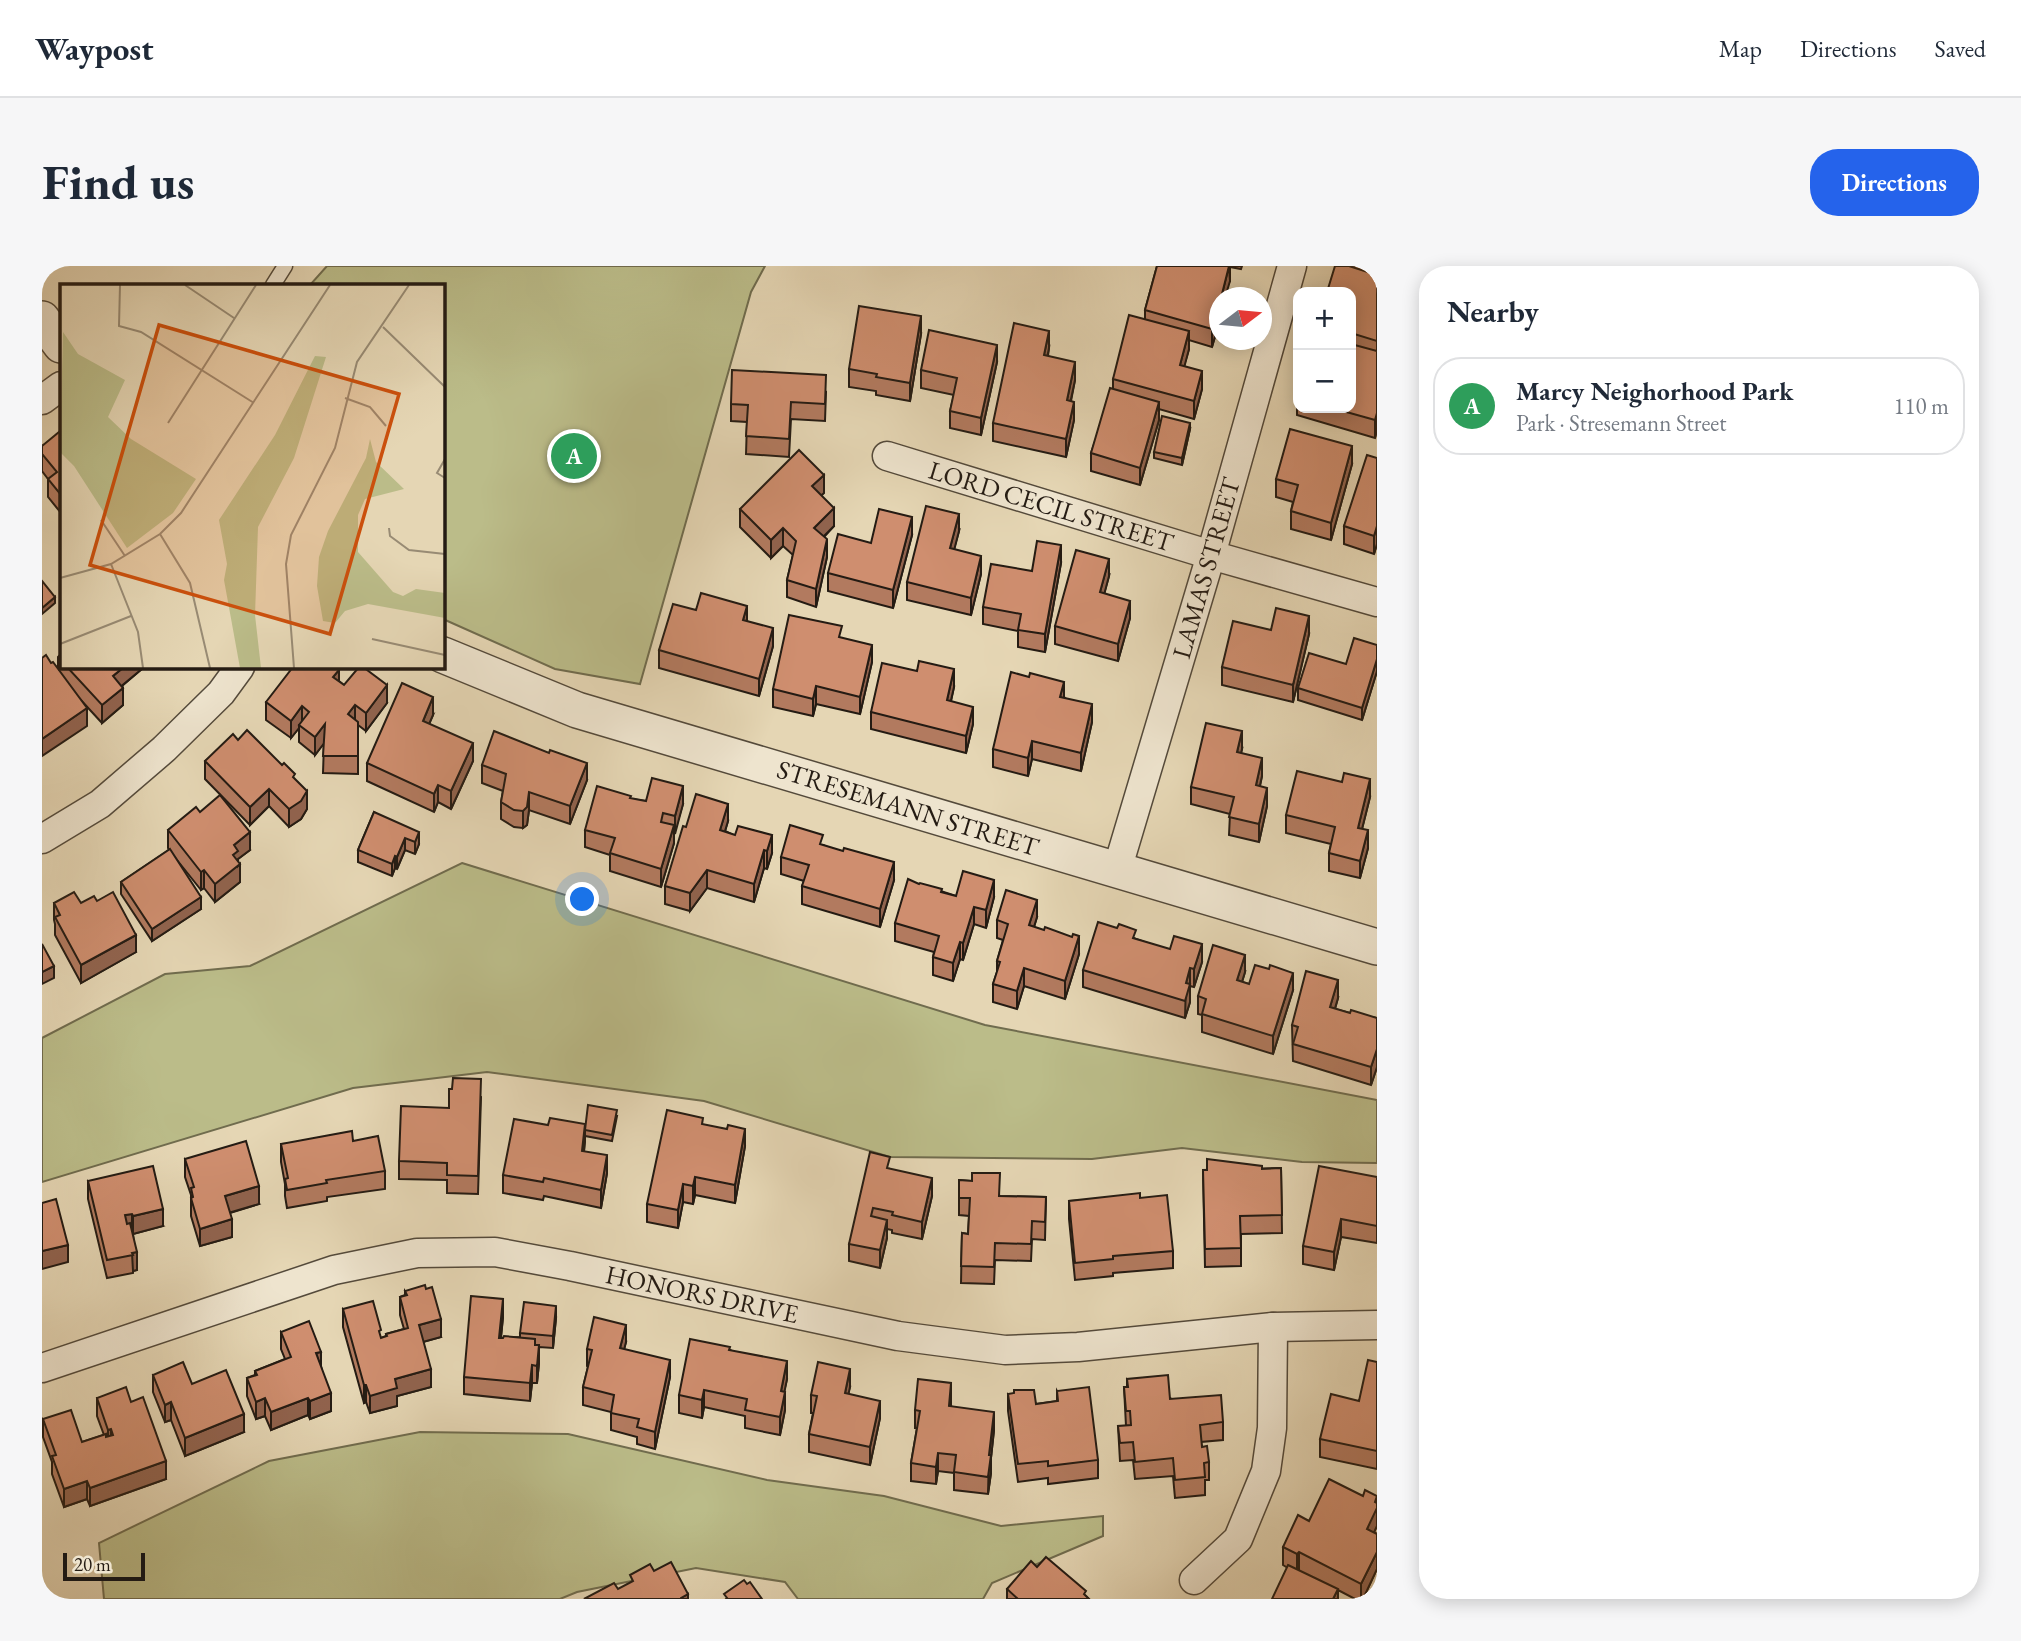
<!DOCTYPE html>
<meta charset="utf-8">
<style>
body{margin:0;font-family:"EB Garamond",serif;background:#f6f6f7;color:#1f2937}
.controls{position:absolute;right:21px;top:21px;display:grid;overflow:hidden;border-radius:14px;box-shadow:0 4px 18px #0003}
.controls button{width:63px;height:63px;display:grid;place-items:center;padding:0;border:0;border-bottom:2px solid #e0e1e3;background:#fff;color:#1f2937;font:35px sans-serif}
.compass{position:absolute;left:1167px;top:21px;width:63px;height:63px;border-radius:50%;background:#fff;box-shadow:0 4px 18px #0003;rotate:74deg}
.scale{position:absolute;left:21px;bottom:18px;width:82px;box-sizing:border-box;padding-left:7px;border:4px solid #241b13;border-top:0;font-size:19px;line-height:24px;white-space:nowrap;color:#241b13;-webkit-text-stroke:5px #eee4ce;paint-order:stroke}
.you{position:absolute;left:541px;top:634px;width:24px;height:24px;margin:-18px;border:5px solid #fff;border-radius:50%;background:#1a73e8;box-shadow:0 0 0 10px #1a73e833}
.badge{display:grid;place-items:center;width:46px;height:46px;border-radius:50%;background:#2563eb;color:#fff;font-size:23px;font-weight:700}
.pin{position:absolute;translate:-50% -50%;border:4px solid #fff;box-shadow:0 2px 7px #0006}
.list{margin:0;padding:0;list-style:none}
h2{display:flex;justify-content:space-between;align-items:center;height:91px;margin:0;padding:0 28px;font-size:30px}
h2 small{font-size:23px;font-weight:400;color:#747a83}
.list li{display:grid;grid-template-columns:46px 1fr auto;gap:21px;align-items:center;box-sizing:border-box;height:98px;margin:0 14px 14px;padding:0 14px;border:2px solid #e0e1e3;border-radius:28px}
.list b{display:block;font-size:26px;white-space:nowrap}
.list p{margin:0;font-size:23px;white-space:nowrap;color:#747a83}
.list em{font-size:23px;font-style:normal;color:#747a83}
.map{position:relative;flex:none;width:1335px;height:1333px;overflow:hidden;border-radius:28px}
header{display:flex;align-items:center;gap:42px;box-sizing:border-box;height:98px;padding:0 35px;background:#fff;border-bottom:2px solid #e0e1e3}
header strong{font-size:33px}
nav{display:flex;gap:38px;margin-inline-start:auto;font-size:24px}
.intro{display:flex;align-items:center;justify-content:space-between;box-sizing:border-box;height:168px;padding:0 42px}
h1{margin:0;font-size:49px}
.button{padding:18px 32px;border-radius:28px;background:#2563eb;color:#fff;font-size:24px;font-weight:700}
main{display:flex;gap:42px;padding:0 42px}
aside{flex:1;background:#fff;border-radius:28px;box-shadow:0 4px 18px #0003}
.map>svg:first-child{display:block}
.green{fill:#bbbc89;stroke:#706c4e;stroke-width:2}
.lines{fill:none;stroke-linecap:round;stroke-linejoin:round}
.service-casing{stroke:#544a3b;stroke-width:17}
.minor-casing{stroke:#544a3b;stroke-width:31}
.tertiary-casing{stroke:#544a3b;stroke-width:38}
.service{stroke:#eee4ce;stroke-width:14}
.minor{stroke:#eee4ce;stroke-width:28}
.tertiary{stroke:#eee4ce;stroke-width:35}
.wall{fill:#b27a5f;stroke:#241b13;stroke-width:2}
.shaded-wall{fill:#91634e;stroke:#241b13;stroke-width:2}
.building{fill:#cf8e6f;stroke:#241b13;stroke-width:2}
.labels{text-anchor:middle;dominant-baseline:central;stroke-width:7;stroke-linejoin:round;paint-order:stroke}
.street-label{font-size:26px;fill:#241b13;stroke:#eee4ce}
.inset-road{fill:none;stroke:#988b74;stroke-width:2}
.view{fill:#cb500d;fill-opacity:0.15;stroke:#cb500d;stroke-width:3.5}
.inset-edge{fill:none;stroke:#241b13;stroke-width:3.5}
</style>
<header>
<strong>Waypost</strong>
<nav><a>Map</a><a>Directions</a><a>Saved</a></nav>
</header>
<div class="intro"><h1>Find us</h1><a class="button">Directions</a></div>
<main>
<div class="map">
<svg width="1335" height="1333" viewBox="0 0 1335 1333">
<rect width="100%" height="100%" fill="#e5d6b4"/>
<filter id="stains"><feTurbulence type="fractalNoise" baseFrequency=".00286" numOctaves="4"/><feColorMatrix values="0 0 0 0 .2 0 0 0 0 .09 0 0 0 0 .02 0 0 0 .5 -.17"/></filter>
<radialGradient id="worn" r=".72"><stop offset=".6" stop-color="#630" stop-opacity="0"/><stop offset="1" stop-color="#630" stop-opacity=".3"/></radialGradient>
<g class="green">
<path d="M285 0H723L709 26 598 418 513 403 401 353V19H268Z"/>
<path d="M420 597 943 759 1335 834V897L1260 896 1140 882 1050 893 848 891 662 835 445 806 311 822 0 916V772L123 708 208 700Z"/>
<path d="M378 1166 526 1168 725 1214 842 1230 959 1260 1061 1250V1270L950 1317 941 1333H756L743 1316 654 1302 535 1326 518 1333H62L57 1277 227 1195Z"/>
</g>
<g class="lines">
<defs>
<path id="service" d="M231 19 243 0"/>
<g id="minor">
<path d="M0 134 19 120"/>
<path d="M845 190 1169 289 1335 336"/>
<path d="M0 573 58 538 122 483 179 427 198 401"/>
<path d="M1075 604 1169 289 1250 0"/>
<path d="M0 1102 292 1004 375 987 453 986 528 1000 856 1070 963 1084 1036 1081 1231 1061 1335 1059"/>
<path d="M1152 1314 1196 1273 1224 1205 1230 1162 1231 1061"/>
</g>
<g id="tertiary">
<path d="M0 53 19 79"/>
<path d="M401 389 535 444 1335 681"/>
</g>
</defs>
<use href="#service" class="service-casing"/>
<use href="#minor" class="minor-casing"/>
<use href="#tertiary" class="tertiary-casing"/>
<use href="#service" class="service"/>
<use href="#minor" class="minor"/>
<use href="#tertiary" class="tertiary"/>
</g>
<g class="wall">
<path d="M1115 0H1200L1199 3 1188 1V15L1178 32V53L1170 81 1147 74V83L1142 100 1160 123 1152 153 1117 143V154L1098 219 1049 205V187L1071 123V113L1103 53V44Z"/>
<path d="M1293 0H1335V164L1333 172 1255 149V131L1256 132V142H1309V26Z"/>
<path d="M879 68 868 135 834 129V125L807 121V103Z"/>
<path d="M1007 82 1006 90 1033 114 1029 135 1032 154 1024 191 951 175V157Z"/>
<path d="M955 96 939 169 908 162V145L912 129 879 122V104Z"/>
<path d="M784 126 783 155 749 153 747 191 704 188 705 156 689 155V138Z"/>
<path d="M1148 163 1140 199 1112 192V186Z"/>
<path d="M19 169V247L6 231V213L0 205V180Z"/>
<path d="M1335 192V278L1332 288 1302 278V260Z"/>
<path d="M1310 198 1289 274 1249 263V245L1251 236 1234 231V213Z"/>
<path d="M782 227 779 229 792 260 782 271 785 291 774 341 745 331V314L751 289 741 280 729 292 698 261V243Z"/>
<path d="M917 265 912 283 939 308 929 349 865 334V316Z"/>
<path d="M870 269 851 342 786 325V307L829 277Z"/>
<path d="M1019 297 1003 386 976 381V365L941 358V341L990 305Z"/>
<path d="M1067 310 1062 328 1088 352 1076 395 1013 378V360Z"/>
<path d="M654 344 705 355 731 380 717 430 617 402V384Z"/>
<path d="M1267 368 1251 436 1180 419V401Z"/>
<path d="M800 372 830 396 818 448 774 438 771 450 731 441V423Z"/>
<path d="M1335 379V405L1320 454 1256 434V422L1304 398Z"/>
<path d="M19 388V401H101V402L80 420 81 439 60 457 37 432 45 460 9 397 16 402V391Z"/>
<path d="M297 415 302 419 345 437 324 465 316 459V508L281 507 282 477 273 489 257 476V462L249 472 224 454V436Z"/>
<path d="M912 421 909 435 931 458 924 487 829 463V446Z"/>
<path d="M1022 431 1050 456 1039 505 990 493 986 510 951 501V483Z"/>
<path d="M391 449 387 458 431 495 409 543 396 536 392 546 325 515V497Z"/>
<path d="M196 474 240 499 253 514 265 543 259 553 247 561 227 540 208 559 163 513V495Z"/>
<path d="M1200 483 1199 487 1220 510 1218 520 1225 540 1217 576 1187 569 1188 548 1149 538V521Z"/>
<path d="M440 499 545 514 528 558 487 544 485 559 481 562 472 561 459 553V536L461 525 440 517Z"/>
<path d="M1328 531 1320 563 1326 582 1318 612 1287 605V587L1289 578 1244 567V549Z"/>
<path d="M589 533 604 535 641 538 632 568V577L619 621 568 605V589L543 581V564Z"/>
<path d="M158 546 208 584 196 593 198 616 173 636 162 622 159 624 131 589 159 643 110 675 79 628V616L127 584 126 582V564Z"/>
<path d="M332 546 377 578 373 588 363 584 355 603 353 602 350 610 316 596V584Z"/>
<path d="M686 555 683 565 730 587 725 603 722 602 712 636 665 622 648 645 623 638V620L644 561Z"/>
<path d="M781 579 852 614 838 661 760 638V620L762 615 739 608V591Z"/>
<path d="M877 618 914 630 952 631 944 662 932 658 921 694 918 693 911 715 891 709V691L892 686 853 675V657Z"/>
<path d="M55 635 94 686 39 717 13 669V658L12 654V637H39Z"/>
<path d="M995 651 992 661 1037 688 1023 733 982 720 975 743 951 736V718L955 706V695L961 674 955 672V654Z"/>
<path d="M1075 662 1094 673 1160 696 1152 721 1148 720V736L1143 752 1041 721V704Z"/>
<path d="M1203 706 1200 716 1207 718 1251 724 1231 788 1160 766V749L1156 748V730Z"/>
<path d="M1296 732 1293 743 1308 747 1335 752V801L1329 819 1251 795 1250 759Z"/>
<path d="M410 823 439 831 436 928 405 927V914L357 913V895L407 842Z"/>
<path d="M575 850 570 875 543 870 542 885 565 907 559 942 502 930 501 934 461 927V909L506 859 543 858Z"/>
<path d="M661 859 703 880 693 937 653 929 651 938 641 936 636 962 605 956V938Z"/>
<path d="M311 875 343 905V923L285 931V935L245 942 243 930V918L239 896V878Z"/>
<path d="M143 893 217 938 188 947 190 971 158 980 149 950V929L143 911Z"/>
<path d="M1239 902 1240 967 1199 968V1000L1163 1001 1161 904Z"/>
<path d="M848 903 890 930 880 973 850 967V964L845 963V972L838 1002 807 995V978Z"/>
<path d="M1335 911V977L1299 971 1292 1004 1261 998V980Z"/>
<path d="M917 914 930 915 958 930 1004 931 1003 974 990 973 989 995 953 994 952 1018 919 1017 920 967 926 968 927 950 917 949Z"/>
<path d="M46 915 121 960 91 968 95 1004 91 1005V1007L65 1012 46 933Z"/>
<path d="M1098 932 1131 985V1002L1071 1007V1010L1033 1014 1027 953V935Z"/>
<path d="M363 1025 399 1071 381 1076 389 1121 355 1130V1140L328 1147 324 1136 322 1137 301 1061V1043L339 1072 344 1070V1068L362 1063 358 1049V1031L363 1029Z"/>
<path d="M461 1051 459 1072 478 1071V1067L514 1052 511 1082 497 1081V1097L495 1117H490L488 1135 422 1128V1111Z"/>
<path d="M239 1066 279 1100 289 1145 268 1153 266 1149 229 1164 223 1150 214 1153 205 1130V1112L213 1109V1105L243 1093 239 1083Z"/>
<path d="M584 1076 582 1083 628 1111 613 1183 595 1178V1171L569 1164V1146L541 1139V1121L546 1101 545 1100V1083Z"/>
<path d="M688 1084 745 1113 742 1126 743 1144 738 1169 703 1162V1150L662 1141 660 1152 637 1147V1129Z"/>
<path d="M1335 1096V1203L1278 1191V1173L1317 1135Z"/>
<path d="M111 1109 150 1118 202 1166 143 1190 129 1154 123 1156 111 1126Z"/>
<path d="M1085 1113 1181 1156V1174L1159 1176 1160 1181 1167 1196V1214H1163V1229L1133 1232 1131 1210 1093 1213 1091 1194 1078 1195 1076 1160H1084L1082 1121H1085Z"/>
<path d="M808 1121 806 1128 838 1152 828 1199 767 1186V1168L771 1147H769V1129Z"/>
<path d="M1015 1125 1056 1194V1212L1006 1218V1212L976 1216 966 1145V1128L994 1138 1015 1135Z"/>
<path d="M55 1132 89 1136 124 1213 48 1240 45 1233 22 1241 10 1208V1196L1 1171V1153L40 1176 62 1169 55 1150Z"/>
<path d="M909 1135V1140L952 1164 949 1192V1207L946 1228 912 1224V1207L896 1205 894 1218 869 1215V1197L875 1162H873V1144Z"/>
<path d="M1321 1230H1335V1260L1332 1266 1335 1268V1303L1321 1333H1313L1296 1324V1333L1241 1299V1281L1267 1255Z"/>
<path d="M995 1301 1044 1330 1047 1333H965V1323Z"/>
</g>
<g class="shaded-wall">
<path d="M1187 0 1188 15 1183 32H1179Z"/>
<path d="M1178 35V53L1170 81V63Z"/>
<path d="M879 50V68L868 135V117Z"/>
<path d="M1007 65V82L1002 107V89Z"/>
<path d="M1147 65V83L1138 117V99Z"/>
<path d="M955 79V96L939 169V152Z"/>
<path d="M1033 96V114L1025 152V134Z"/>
<path d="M1160 105V123L1152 153V135Z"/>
<path d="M1032 136V154L1024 191V173Z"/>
<path d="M1117 136V154L1098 219V202Z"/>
<path d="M1335 147V164L1333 172V154Z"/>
<path d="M1148 157V163L1140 199V192Z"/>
<path d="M1310 180V198L1289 274V257Z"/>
<path d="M782 209V227L770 238V220Z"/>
<path d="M792 242V260L772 280V262Z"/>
<path d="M917 248V265L908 300V282Z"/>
<path d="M870 251V269L851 342V324Z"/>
<path d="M1335 260V278L1332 288V270Z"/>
<path d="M741 262V280L729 292V274Z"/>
<path d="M785 273V291L774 341V323Z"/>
<path d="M1019 279V297L1003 386V368Z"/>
<path d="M939 290V308L929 349V332Z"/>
<path d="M1067 293V310L1058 344V326Z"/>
<path d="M13 331V337L0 348V342Z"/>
<path d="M1088 335V352L1076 395V378Z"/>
<path d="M705 340V358L701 354Z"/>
<path d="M1267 350V368L1251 436V419Z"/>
<path d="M731 362V380L717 430V413Z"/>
<path d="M830 379V396L818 448V431Z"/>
<path d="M1335 393V405L1320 454V442Z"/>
<path d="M82 401H101V402L71 427V410Z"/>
<path d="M912 403V421L905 452V434Z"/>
<path d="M297 404V421L291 411Z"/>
<path d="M1022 416V433L1018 431Z"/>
<path d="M345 419V437L324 465V447Z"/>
<path d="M774 420V438L771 450V433Z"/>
<path d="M81 422V439L60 457V439Z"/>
<path d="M391 431V449L381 472V455Z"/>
<path d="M1050 438V456L1039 505V487Z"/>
<path d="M313 439V457L306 448Z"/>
<path d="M260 440V458L257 459V462L249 472V455Z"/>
<path d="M931 441V458L924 487V470Z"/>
<path d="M45 442V460L0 490V473Z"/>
<path d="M283 458V476L273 489V471Z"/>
<path d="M1200 465V483L1195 504V486Z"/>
<path d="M990 475V493L986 510V492Z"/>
<path d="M431 477V495L409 543V525Z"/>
<path d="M1220 492V510L1214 537V519Z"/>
<path d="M545 497V514L528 558V540Z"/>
<path d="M1328 513V531L1316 579V562Z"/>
<path d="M396 519V536L392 546V528Z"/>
<path d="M641 520V538L633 568V550Z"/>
<path d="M1225 522V540L1217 576V558Z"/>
<path d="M227 523V540L208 559V541Z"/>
<path d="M265 525V543L259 553 247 561V543Z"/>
<path d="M487 526V544L485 559 481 562V545Z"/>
<path d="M686 538V555L678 582V564Z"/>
<path d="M632 559V577L619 621V603Z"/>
<path d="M1326 564V582L1318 612V595Z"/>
<path d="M208 566V584L196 593V600L198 598V616L173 636V618L192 579Z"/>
<path d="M377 566V578L373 588V576Z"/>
<path d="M730 569V587L725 603V585Z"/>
<path d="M363 572V584L355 603V591Z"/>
<path d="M722 584V602L712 636V618Z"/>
<path d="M353 590V602L350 610V598Z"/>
<path d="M852 596V614L838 661V643Z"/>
<path d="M162 604V622L159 624V606Z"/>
<path d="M665 604V622L648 645V627Z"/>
<path d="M952 614V631L944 662V644Z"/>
<path d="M159 631V643L110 675V663Z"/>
<path d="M995 634V651L987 677V659Z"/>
<path d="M932 641V658L921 694V677Z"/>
<path d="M94 669V686L39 717V699Z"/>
<path d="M1037 670V688L1023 733V715Z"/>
<path d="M918 676V693L911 715V697Z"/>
<path d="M1160 678V696L1152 721V703Z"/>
<path d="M1203 689V706L1195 732V714Z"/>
<path d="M12 700V712L0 718V706Z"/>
<path d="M982 702V720L975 743V725Z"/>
<path d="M1148 702V736L1143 752 1144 717Z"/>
<path d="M1251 707V724L1231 788V770Z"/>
<path d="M1296 714V732L1288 759V741Z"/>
<path d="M1335 783V801L1329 819V801Z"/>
<path d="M543 858V876L540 903V885Z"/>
<path d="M703 863V880L693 937V919Z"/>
<path d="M565 889V907L559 942V924Z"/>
<path d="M653 911V929L651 938V920Z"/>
<path d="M890 912V930L880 973V956Z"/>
<path d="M641 918V936L636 962V944Z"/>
<path d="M217 920V938L183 948V930Z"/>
<path d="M121 943V960L91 968V950Z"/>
<path d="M90 948V965L83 967V949Z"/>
<path d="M190 953V971L158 980V963Z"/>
<path d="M1299 953V971L1292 1004V986Z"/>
<path d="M845 954V972L838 1002V984Z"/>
<path d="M26 979V996L0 1003V985Z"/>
<path d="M95 986V1004L91 1005 90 987Z"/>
<path d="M461 1033V1051L457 1089V1072Z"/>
<path d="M514 1040V1052L511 1082V1070Z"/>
<path d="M399 1053V1071L377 1077V1059Z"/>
<path d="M584 1059V1076L578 1100V1082Z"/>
<path d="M497 1079V1097L495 1117V1100Z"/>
<path d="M279 1086V1103L274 1087Z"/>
<path d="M628 1094V1111L613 1183V1166Z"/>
<path d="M745 1095V1113L739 1143V1125Z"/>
<path d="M490 1099V1117L488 1135V1117Z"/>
<path d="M389 1103V1121L355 1130V1140L328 1147V1130L353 1113Z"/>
<path d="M808 1103V1121L803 1144V1127Z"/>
<path d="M909 1117V1135L907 1158V1140Z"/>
<path d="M322 1119H324V1136L322 1137Z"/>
<path d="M662 1124V1141L660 1152V1134Z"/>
<path d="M743 1126V1144L738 1169V1151Z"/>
<path d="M289 1127V1145L268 1153V1135Z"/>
<path d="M223 1132V1150L214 1153V1136Z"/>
<path d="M266 1132V1149L229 1164V1146Z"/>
<path d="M838 1135V1152L828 1199V1181Z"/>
<path d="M129 1136V1154L123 1156V1139Z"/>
<path d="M952 1146V1164L949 1192V1207L946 1228 947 1189Z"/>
<path d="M202 1148V1166L143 1190V1172Z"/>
<path d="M69 1163V1181L66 1182V1164Z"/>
<path d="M896 1187V1205L894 1218V1201Z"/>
<path d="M124 1195V1213L48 1240V1222Z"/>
<path d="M45 1215V1233L22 1241V1223Z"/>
<path d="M1335 1232V1260L1325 1281V1263Z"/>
<path d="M1257 1286V1304L1255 1306V1288Z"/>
<path d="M1335 1286V1303L1321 1333H1319V1318Z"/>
<path d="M1296 1323V1333H1291Z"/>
<path d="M646 1328V1333H639V1332Z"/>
</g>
<g class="building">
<path d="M1115 0H1187L1179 32H1178V35L1170 63 1103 44Z"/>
<path d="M1293 0H1307L1335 9V75L1309 67V45L1312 34 1309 33V26H1285Z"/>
<path d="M817 40 879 50 868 117 834 111 835 108 807 103Z"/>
<path d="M1087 49 1147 65 1138 99 1160 105 1152 135 1071 113Z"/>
<path d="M972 57 1007 65 1002 89 1033 96 1025 134 1032 136 1024 173 951 157Z"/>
<path d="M887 64 955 79 939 152 908 145 915 112 879 104Z"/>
<path d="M1309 78 1335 85V147L1333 154 1290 142H1309Z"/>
<path d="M690 104 784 109 783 138 749 136 747 173 704 170 706 139 689 138Z"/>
<path d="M1068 122 1117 136 1098 202 1049 187Z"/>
<path d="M1120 150 1148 157 1140 192 1112 186Z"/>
<path d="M1248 163 1310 180 1289 257 1249 245 1256 219 1234 213Z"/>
<path d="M17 166 19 169V229L6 213 15 206 0 188V180Z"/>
<path d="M757 184 782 209 770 220 792 242 772 262 785 273 774 323 745 314 754 275 741 262 729 274 698 243Z"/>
<path d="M1325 189 1335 192V260L1332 270 1302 260Z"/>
<path d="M884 240 917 248 908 282 939 290 929 332 865 316Z"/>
<path d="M837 243 870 251 851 324 786 307 796 268 829 277Z"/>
<path d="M995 275 1019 279 1003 368 976 364 979 348 941 341 949 298 990 305Z"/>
<path d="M1034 284 1067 293 1058 326 1088 335 1076 378 1013 360Z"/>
<path d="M0 315 13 331 0 342Z"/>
<path d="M659 327 705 340 701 354 731 362 717 413 617 384 631 338 654 344Z"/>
<path d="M1234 342 1267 350 1251 419 1180 401 1191 355 1229 364Z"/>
<path d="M747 349 800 360 797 371 830 379 818 431 774 420 771 433 731 423Z"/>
<path d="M1312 372 1335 379V393L1320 442 1256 422 1267 387 1304 398Z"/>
<path d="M4 389 9 397 11 396 45 442 0 473V392Z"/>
<path d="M877 395 912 403 905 434 931 441 924 470 829 446 840 397 875 405Z"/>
<path d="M25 401H82L71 410 81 422 60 439Z"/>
<path d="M251 401H293L297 404 291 411 302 419 317 401H321L345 419 324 447 313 439 306 448 316 456V490H281L283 458 273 471 257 459 267 446 260 440 249 455 224 436Z"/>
<path d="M969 406 987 411 988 407 1022 416 1018 431 1050 438 1039 487 990 475 986 492 951 483Z"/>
<path d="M360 417 391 431 381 455 431 477 409 525 396 519 392 528 325 497Z"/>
<path d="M1164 457 1200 465 1195 486 1220 492 1214 519 1225 522 1217 558 1187 551 1192 531 1149 521Z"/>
<path d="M205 464 240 499 242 497 253 508 251 511 265 525 259 535 247 543 227 523 208 541 163 495 191 468 196 474Z"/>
<path d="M452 465 507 487 508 484 545 497 528 540 487 526 485 541 481 545 472 544 459 536 464 508 440 499Z"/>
<path d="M1255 505 1300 516 1302 507 1328 513 1316 562 1326 564 1318 595 1287 587 1293 561 1244 549Z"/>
<path d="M610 512 641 520 633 550 621 547 619 556 632 559 619 603 568 587 573 572 543 564 555 520 589 530 588 532 604 535Z"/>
<path d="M654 528 686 538 678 564 693 569 696 560 730 569 725 585 722 584 712 618 665 604 648 627 623 620 641 560 644 561Z"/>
<path d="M178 529 208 566 192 579 196 585 191 589 198 598 173 618 162 604 159 606 126 564 154 541 158 546Z"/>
<path d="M332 546 377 566 373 576 363 572 355 591 353 590 350 598 316 584Z"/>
<path d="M748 559 781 569 778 578 801 585 802 582 852 596 838 643 760 620 767 599 739 591Z"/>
<path d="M128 583 159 631 110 663 79 616Z"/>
<path d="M921 605 952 614 944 644 932 641 921 677 918 676 911 697 891 691 897 670 853 657 866 613 877 618 878 617 900 623 899 626 914 630Z"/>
<path d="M964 624 995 634 987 659 1002 664 1003 661 1030 671 1031 668 1037 670 1023 715 982 702 975 725 951 718 958 696 955 695 966 658 955 654Z"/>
<path d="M32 626 39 637 52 630 55 635 71 626 94 669 39 699 13 651 18 649 12 637Z"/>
<path d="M1056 656 1075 662 1077 658 1094 664 1091 672 1128 683 1132 670 1160 678 1152 703 1148 702 1144 717 1148 718 1143 735 1041 704Z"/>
<path d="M0 678 12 700 0 706Z"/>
<path d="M1171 679 1203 689 1195 714 1207 718 1213 699 1227 703 1228 699 1251 707 1231 770 1160 748 1164 733 1156 730Z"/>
<path d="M1264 705 1296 714 1288 741 1308 747 1309 744 1335 752V783L1329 801 1251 778 1256 761 1250 759Z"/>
<path d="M411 812 439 813 436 910 405 909V897L357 895 359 840 407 842V823H410Z"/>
<path d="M546 839 575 844 570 869 543 864Z"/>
<path d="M625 844 661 852 660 858 685 863 686 859 703 863 693 919 653 911 651 920 641 918 636 944 605 938Z"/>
<path d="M508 852 543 858 540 885 565 889 559 924 502 912 501 916 461 909 472 853 506 859Z"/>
<path d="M310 865 311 875 336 870 343 905 284 914 285 917 245 924 243 913 246 912 239 878Z"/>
<path d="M204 875 217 920 183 930 190 953 158 963 149 932 151 931 149 922 152 921 143 893Z"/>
<path d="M828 886 848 891 845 902 890 912 880 956 850 949 851 946 831 942 829 950 845 954 838 984 807 978Z"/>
<path d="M1165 893 1220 900V903L1239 902 1240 949 1198 950 1199 982 1163 983 1161 904H1165Z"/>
<path d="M111 900 121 943 91 950 90 948 83 949 85 958 88 957 95 986 90 987 91 989 65 994 46 915Z"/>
<path d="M1277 900 1335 911V960L1299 953 1292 986 1261 980Z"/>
<path d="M930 907H958L957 930 1004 931 1003 956 990 955 989 978 953 977 952 1001 919 1000 920 967 926 968 928 932H917V914L930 915Z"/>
<path d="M1098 927V932L1125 929 1131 985 1071 990V993L1033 997 1027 935Z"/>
<path d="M14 933 26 979 0 985V937Z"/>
<path d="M383 1019 384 1023 390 1021 399 1053 377 1059 389 1103 353 1113 355 1122 328 1130 324 1119H322L301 1043 331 1035 339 1064 337 1065 339 1072 345 1070 344 1068 366 1062 358 1031 365 1029 363 1025Z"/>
<path d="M429 1030 461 1033 457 1072H461L462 1070 493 1073V1079H497L495 1100 490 1099 488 1117 422 1111Z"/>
<path d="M482 1036 514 1040 511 1070 478 1067Z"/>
<path d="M552 1051 584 1059 578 1082 628 1094 613 1166 595 1161 597 1153 569 1147 572 1129 541 1121 550 1084 545 1083Z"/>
<path d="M267 1055 279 1086 274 1087 289 1127 268 1135 266 1132 229 1146 223 1132 214 1136 205 1112 215 1109 213 1105 249 1091 239 1066Z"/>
<path d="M648 1073 688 1081 687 1084 745 1095 739 1125 743 1126 738 1151 703 1144 705 1133 662 1124 660 1134 637 1129Z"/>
<path d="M1326 1094 1335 1096V1185L1278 1173 1289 1128 1317 1135Z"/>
<path d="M141 1096 150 1118 184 1104 202 1148 143 1172 129 1136 123 1139 111 1109Z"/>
<path d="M776 1096 808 1103 803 1127 838 1135 828 1181 767 1168 775 1130 769 1129Z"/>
<path d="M1126 1109 1128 1133 1179 1129 1181 1156 1158 1159 1160 1181 1165 1180 1167 1196 1162 1197 1163 1211 1133 1214 1131 1192 1093 1196 1091 1176 1078 1177 1076 1160 1089 1159 1088 1145H1084L1082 1121H1086L1085 1113Z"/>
<path d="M876 1113 909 1117 907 1140 952 1146 947 1189H949L946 1211 912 1206 914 1189 896 1187 894 1201 869 1197 878 1145 873 1144Z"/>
<path d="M84 1121 89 1136 101 1131 124 1195 48 1222 45 1215 22 1223 10 1190 14 1189 1 1153 29 1144 40 1176 64 1168V1171L71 1169 69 1163 66 1164 55 1132Z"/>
<path d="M1047 1121 1056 1194 1006 1200V1195L976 1198 966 1128 972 1127V1124H992L994 1138 1016 1135 1015 1125Z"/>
<path d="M1287 1213 1321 1230 1323 1224 1335 1230 1333 1236 1335 1237V1242L1325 1263 1335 1268V1286L1319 1318 1257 1286 1255 1288 1241 1281 1256 1249 1267 1255Z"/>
<path d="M1004 1291 1044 1325 1042 1328 1047 1333H976L965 1323 989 1295 995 1301Z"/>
<path d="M629 1296 646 1328 639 1332V1333H542L572 1317 576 1323 591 1315 588 1309 608 1298 612 1305Z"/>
<path d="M1246 1299 1296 1323 1291 1333H1230Z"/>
<path d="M702 1314 705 1318 708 1316 720 1333H684L685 1332 682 1328Z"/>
</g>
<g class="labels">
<g class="street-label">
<text transform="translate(1009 240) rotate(17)">LORD CECIL STREET</text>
<text transform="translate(1164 302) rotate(-74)">LAMAS STREET</text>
<text transform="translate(866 542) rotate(17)">STRESEMANN STREET</text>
<text transform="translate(660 1028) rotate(12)">HONORS DRIVE</text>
</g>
</g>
<g transform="translate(18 18)">
<rect width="385" height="385" fill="#e5d6b4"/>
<path d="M3 48 18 70 65 96 48 133 71 155 136 195 113 229 67 264 14 182 0 168ZM255 72 266 73 234 174 198 243 195 331 201 384H180L164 296 167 280 159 236 215 151ZM310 155 316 178 344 205 305 215 298 231V268L333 308 343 312 356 305 385 309V334L308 320 285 327 275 339 263 337 257 302 259 273 268 247 306 174Z" fill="#bbbc89"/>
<path class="inset-road" d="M60 1 59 42 81 48 194 119M125 1 174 34M323 43 385 103M285 114 310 123 326 142M108 139 196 1M385 175 377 189 385 194M41 236 65 272M329 244 330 252 349 266 385 270M100 250 130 299 150 384M51 280 78 348 83 384M0 294 51 280 100 250 121 229 270 1M312 355 385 371M0 360 71 332M234 384 226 280 231 251 275 164 297 78 349 1"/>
<path class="view" d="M99 41 339 110 270 350 30 281Z"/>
<rect width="385" height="385" class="inset-edge"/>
</g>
<rect width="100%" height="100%" filter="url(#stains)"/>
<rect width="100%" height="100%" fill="url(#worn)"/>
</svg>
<div class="controls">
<button>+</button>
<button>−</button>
</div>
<svg class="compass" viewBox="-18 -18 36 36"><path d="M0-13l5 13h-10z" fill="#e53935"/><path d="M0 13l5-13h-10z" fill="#747a83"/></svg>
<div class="scale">20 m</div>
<div class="you"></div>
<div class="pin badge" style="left:532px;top:190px;background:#2e9e5b">A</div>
</div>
<aside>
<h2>Nearby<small></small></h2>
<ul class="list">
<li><span class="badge" style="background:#2e9e5b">A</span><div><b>Marcy Neighorhood Park</b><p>Park · Stresemann Street</p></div><em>110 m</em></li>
</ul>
</aside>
</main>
